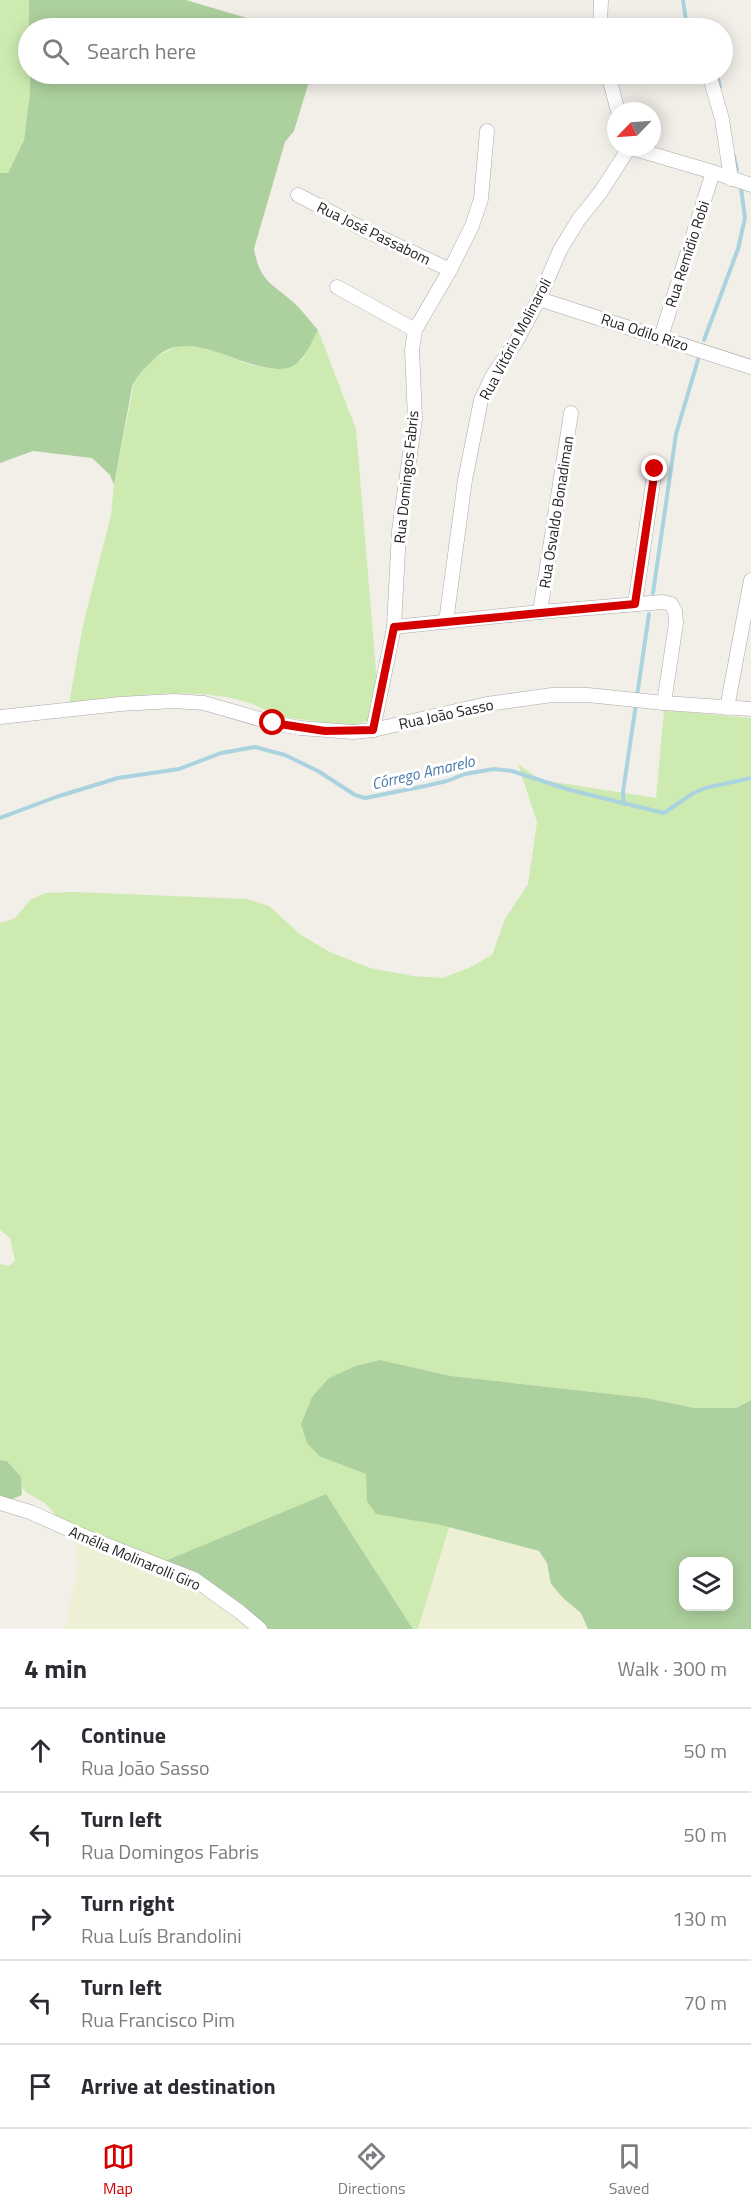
<!DOCTYPE html>
<meta charset="utf-8">
<style>
body{margin:0;font-family:"Titillium Web",sans-serif;background:#f2f2f3;color:#2b2b33}
.controls{position:absolute;right:18px;bottom:18px;display:grid;overflow:hidden;border-radius:12px;box-shadow:0 3px 15px #0003}
.controls button{width:54px;height:54px;display:grid;place-items:center;padding:0;border:0;border-bottom:2px solid #e1e1e2;background:#fff;color:#2b2b33;font:30px sans-serif}
.compass{position:absolute;left:607px;top:102px;width:54px;height:54px;border-radius:50%;background:#fff;box-shadow:0 3px 15px #0003;rotate:245deg}
.stop{position:absolute;width:18px;height:18px;margin:-14px;border:4px solid #d40000;border-radius:50%;background:#fff}
.stop.end{background:#d40000;border-color:#fff;box-shadow:0 2px 6px #0008}
.list{margin:0;padding:0;list-style:none}
h2{display:flex;justify-content:space-between;align-items:center;height:78px;margin:0;padding:0 24px;font-size:26px}
h2 small{font-size:20px;font-weight:400;color:#7c7c81}
.list li{display:grid;grid-template-columns:39px 1fr auto;gap:18px;align-items:center;box-sizing:border-box;height:84px;padding:0 24px;border-top:2px solid #e1e1e2}
.list b{display:block;font-size:22px;white-space:nowrap}
.list p{margin:0;font-size:20px;white-space:nowrap;color:#7c7c81}
.list em{font-size:20px;font-style:normal;color:#7c7c81}
.icon{flex:none;width:33px;height:33px;fill:none;stroke:currentColor;stroke-width:2;stroke-linecap:round;stroke-linejoin:round}
.map{position:relative;flex:none;width:751px;height:1629px;overflow:hidden}
.search{position:absolute;background:#fff;box-shadow:0 3px 15px #0003;left:18px;right:18px;top:18px;height:66px;display:flex;align-items:center;gap:15px;box-sizing:border-box;padding:0 21px;border-radius:33px;color:#7c7c81;font-size:22px}
.sheet{height:498px;background:#fff}
nav{display:flex;justify-content:space-around;align-items:center;box-sizing:border-box;height:84px;border-top:2px solid #e1e1e2;background:#fff;font-size:16px;color:#7c7c81}
nav a{display:grid;justify-items:center;gap:3px}
nav .on{color:#d40000}
.map>svg:first-child{display:block}
.farmland{fill:#eef0d5}
.grass{fill:#cdebb0}
.forest{fill:#add19e;fill-rule:evenodd}
.lines{fill:none;stroke-linecap:round;stroke-linejoin:round}
.stream{stroke:#aad3df;stroke-width:4}
.street-casing{stroke:#a9a9a9;stroke-width:15}
.street{stroke:#fff;stroke-width:14}
.route{stroke:#d40000;stroke-width:8}
.labels{text-anchor:middle;dominant-baseline:central;stroke-width:6;stroke-linejoin:round;paint-order:stroke}
.street-label{font-size:15px;fill:#222;stroke:#fff}
.water-label{font-size:16px;font-style:italic;fill:#4a7aab;stroke:#fff}
</style>
<div class="map">
<svg width="751" height="1629" viewBox="0 0 751 1629">
<rect width="100%" height="100%" fill="#f2efe9"/>
<g class="farmland">
<path d="M65 1526 156 1556 201 1581 254 1629H65L79 1561 74 1543Z"/>
<path d="M449 1527 539 1551 547 1563 551 1584 563 1598 581 1613 588 1629H418Z"/>
</g>
<g class="grass">
<path d="M0 0H29L30 92 24 140 8 173H0Z"/>
<path d="M318 330 356 429 378 694 371 720 350 726 275 716C225 680 128 696 69 704L83 625 111 515 114 485 135 378 155 357 180 345 206 348 251 365 273 369 302 360Z"/>
<path d="M664 710 751 718V1400L736 1408H694L647 1398 451 1376 380 1360 366 1474 367 1486 441 1525 449 1527 418 1629H413L326 1494 165 1561 156 1556 124 1546 59 1519 45 1503 27 1493 21 1486V1477L7 1461 0 1460V1264L9 1266 15 1261 10 1238 0 1230V923L15 918 30 900 45 893 74 892 247 899 269 906 301 935 330 952 370 968 413 976 442 978 469 968 492 955 505 919 528 884 537 822 518 764 541 780 656 798Z"/>
</g>
<g class="forest">
<path d="M29 0H186L280 28H29Z"/>
<path d="M30 74H317L308 85 294 131 285 142 254 249C260 281 270 282 292 301 302 310 310 321 318 330 311 343 305 360 291 367 284 370 272 369 264 367 227 361 184 327 152 361 144 369 136 376 132 387L114 485 110 475 92 458 33 451 0 463V173H8L24 140 30 92Z"/>
<path d="M380 1360 451 1376 647 1398 694 1408H736L751 1400V1629H588L581 1613 563 1598 551 1584 547 1563 539 1551 441 1525 376 1514 367 1501 366 1474 319 1456 307 1443 301 1424 312 1397 329 1378 356 1366ZM684 1562H728V1606H684Z"/>
<path d="M0 1460 7 1461 21 1477 22 1495 0 1504Z"/>
<path d="M326 1494 413 1629H254L165 1561Z"/>
</g>
<g class="lines">
<g class="stream">
<path d="M683 0 687 28"/>
<path d="M717 74 720 87"/>
<path d="M734 156 737 170"/>
<path d="M704 340 738 249 745 218 741 188"/>
<path d="M653 593 676 434 698 360"/>
<path d="M637 696 649 614"/>
<path d="M624 804 623 792 636 704"/>
<path d="M0 818 56 797 118 778 179 769 221 753 255 747 285 755 318 771 355 795 365 798 425 786 447 781 465 774 494 769 512 771 570 790 664 813 692 794 705 788 751 778"/>
</g>
<defs>
<g id="street">
<path d="M600 28 601 0"/>
<path d="M608 74 618 111"/>
<path d="M709 74 722 119 731 179"/>
<path d="M628 147 713 172 751 185"/>
<path d="M298 195 367 231 450 270"/>
<path d="M337 287 415 330"/>
<path d="M539 299 751 367"/>
<path d="M661 337 713 172"/>
<path d="M635 604 655 469"/>
<path d="M540 612 571 413"/>
<path d="M446 622 465 480 481 400 493 375 516 342 539 299 560 250 579 219 600 193 629 148"/>
<path d="M394 627 540 612 663 602 671 604 675 611 676 623 664 703"/>
<path d="M727 708 751 580"/>
<path d="M0 717 120 704 174 701 204 703 273 723 300 728 353 732 373 730 487 704 552 695H588L664 703 751 709"/>
<path d="M373 730 394 627 399 531 415 419 412 350 415 330 450 270 472 226 481 199 487 131"/>
<path d="M0 1503 30 1512 86 1537 194 1579 240 1612 260 1629"/>
</g>
</defs>
<use href="#street" class="street-casing"/>
<use href="#street" class="street"/>
</g>
<g class="lines">
<path class="route" d="M273 723 325 731 373 730 394 627 635 604 655 469"/>
</g>
<g class="labels">
<g class="street-label">
<text transform="translate(374 233) rotate(26)">Rua José Passabom</text>
<text transform="translate(687 254) rotate(-72)">Rua Remídio Robi</text>
<text transform="translate(645 332) rotate(18)">Rua Odilo Rizo</text>
<text transform="translate(515 339) rotate(-62)">Rua Vitório Molinaroli</text>
<text transform="translate(406 477) rotate(-84)">Rua Domingos Fabris</text>
<text transform="translate(556 512) rotate(-81)">Rua Osvaldo Bonadiman</text>
<text transform="translate(446 714) rotate(-12)">Rua João Sasso</text>
<text transform="translate(135 1558) rotate(23)">Amélia Molinarolli Giro</text>
</g>
<g class="water-label">
<text transform="translate(423 772) rotate(-13)">Córrego Amarelo</text>
</g>
</g>
</svg>
<div class="controls">
<button><svg class="icon" aria-label="layers" viewBox="0 0 24 24"><path d="M12 4l9 5-9 5-9-5zM3 14l9 5 9-5"/></svg></button>
</div>
<svg class="compass" viewBox="-18 -18 36 36"><path d="M0-13l5 13h-10z" fill="#e53935"/><path d="M0 13l5-13h-10z" fill="#7c7c81"/></svg>
<div class="stop" style="left:273px;top:723px"></div>
<div class="stop end" style="left:655px;top:469px"></div>
<div class="search"><svg class="icon" aria-label="search" viewBox="0 0 24 24"><circle cx="10" cy="10" r="6"/><path d="M15 15l6 6"/></svg>Search here</div>
</div>
<section class="sheet">
<h2>4 min<small>Walk · 300 m</small></h2>
<ul class="list">
<li><svg class="icon" aria-label="ahead" viewBox="0 0 24 24"><path d="M12 20V5M6 11l6-6 6 6"/></svg><div><b>Continue</b><p>Rua João Sasso</p></div><em>50 m</em></li>
<li><svg class="icon" aria-label="left" viewBox="0 0 24 24"><path d="M17 20v-9H6M10 6l-5 5 5 5"/></svg><div><b>Turn left</b><p>Rua Domingos Fabris</p></div><em>50 m</em></li>
<li><svg class="icon" aria-label="right" viewBox="0 0 24 24"><path d="M7 20v-9h11M14 6l5 5-5 5"/></svg><div><b>Turn right</b><p>Rua Luís Brandolini</p></div><em>130 m</em></li>
<li><svg class="icon" aria-label="left" viewBox="0 0 24 24"><path d="M17 20v-9H6M10 6l-5 5 5 5"/></svg><div><b>Turn left</b><p>Rua Francisco Pim</p></div><em>70 m</em></li>
<li><svg class="icon" aria-label="arrive" viewBox="0 0 24 24"><path d="M6 21V4h12l-3 4 3 4H6"/></svg><div><b>Arrive at destination</b></div></li>
</ul>
</section>
<nav>
<a class="on"><svg class="icon" aria-label="map" viewBox="0 0 24 24"><path d="M3 6l6-2 6 2 6-2v14l-6 2-6-2-6 2zM9 4v14M15 6v14"/></svg>Map</a>
<a><svg class="icon" aria-label="directions" viewBox="0 0 24 24"><path d="M12 3l9 9-9 9-9-9zM9 14v-3h6M13 9l2 2-2 2"/></svg>Directions</a>
<a><svg class="icon" aria-label="saved" viewBox="0 0 24 24"><path d="M7 4h10v16l-5-4-5 4z"/></svg>Saved</a>
</nav>
